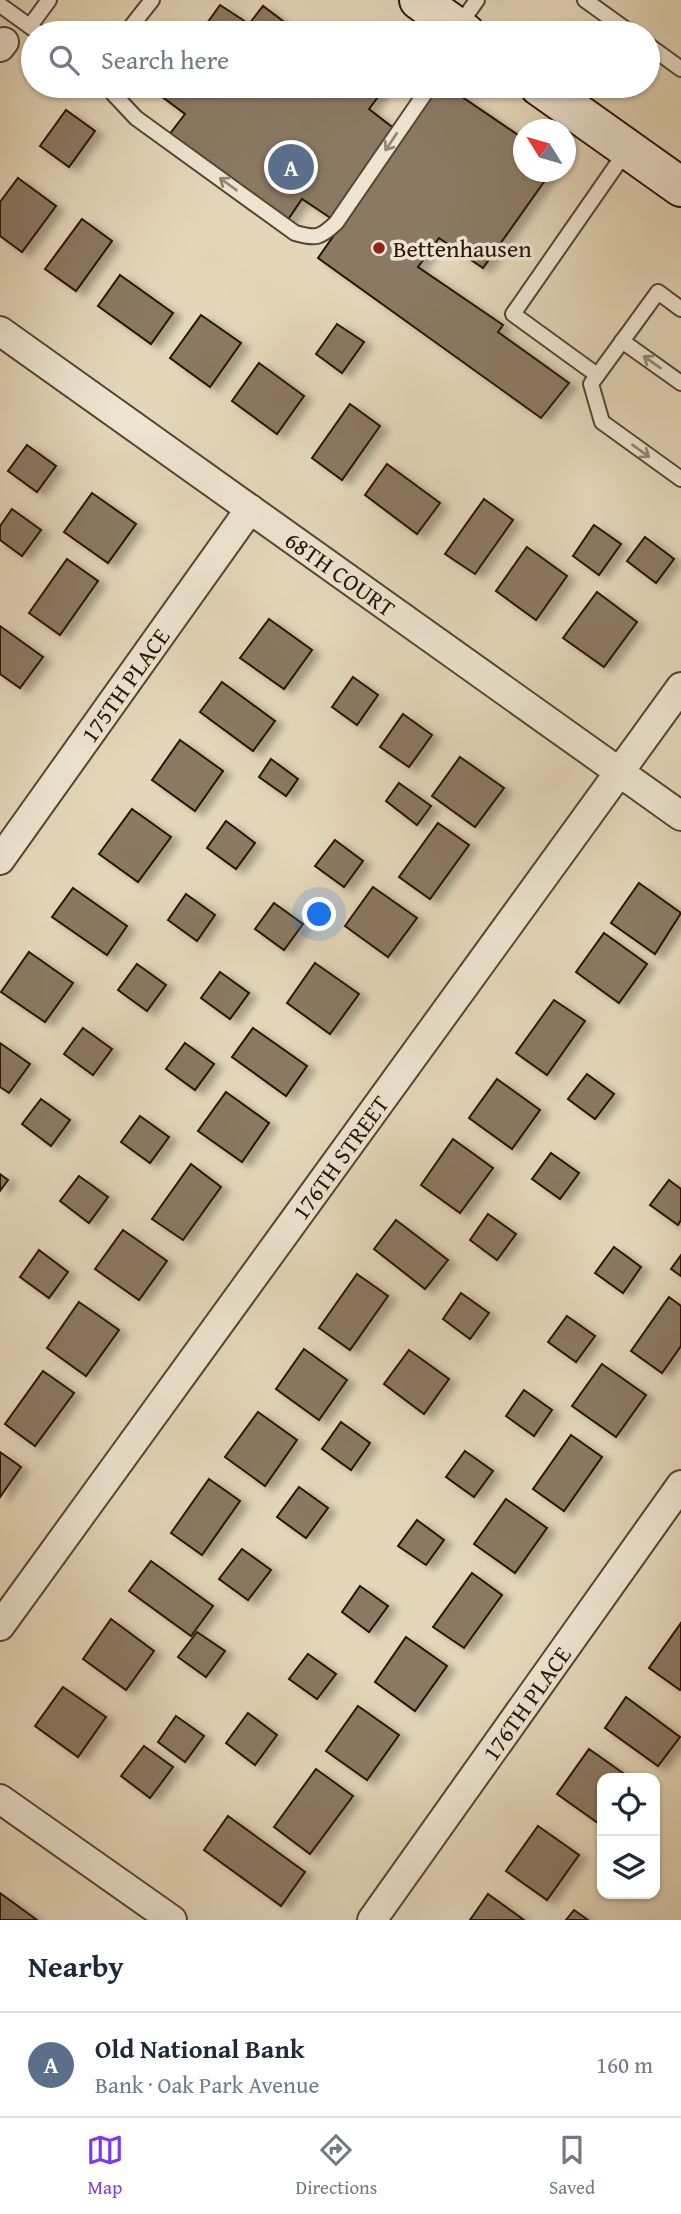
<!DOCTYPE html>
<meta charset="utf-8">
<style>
body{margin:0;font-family:"Gentium Book Plus",serif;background:#f2f2f3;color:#1f2937}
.controls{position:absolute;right:21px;bottom:21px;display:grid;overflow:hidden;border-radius:14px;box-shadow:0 2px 5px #0004}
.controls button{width:63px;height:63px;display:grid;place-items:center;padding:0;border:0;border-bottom:2px solid #e0e1e3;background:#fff;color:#1f2937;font:35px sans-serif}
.compass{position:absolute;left:513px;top:119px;width:63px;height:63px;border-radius:50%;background:#fff;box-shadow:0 2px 5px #0004;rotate:307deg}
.you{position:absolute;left:320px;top:915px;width:24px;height:24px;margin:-18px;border:5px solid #fff;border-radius:50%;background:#1a73e8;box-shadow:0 0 0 10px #1a73e833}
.badge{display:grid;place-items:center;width:46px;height:46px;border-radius:50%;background:#7c3aed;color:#fff;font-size:23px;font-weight:700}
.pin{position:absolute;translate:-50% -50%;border:4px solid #fff;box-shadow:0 2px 7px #0006}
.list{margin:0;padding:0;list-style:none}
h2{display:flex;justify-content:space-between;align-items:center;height:91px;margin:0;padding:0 28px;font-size:30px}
h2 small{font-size:23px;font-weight:400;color:#747a83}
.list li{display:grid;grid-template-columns:46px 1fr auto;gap:21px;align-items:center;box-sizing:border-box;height:105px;padding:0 28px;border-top:2px solid #e0e1e3}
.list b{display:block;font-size:26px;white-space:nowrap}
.list p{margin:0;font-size:23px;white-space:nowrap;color:#747a83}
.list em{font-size:23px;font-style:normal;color:#747a83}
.icon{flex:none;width:38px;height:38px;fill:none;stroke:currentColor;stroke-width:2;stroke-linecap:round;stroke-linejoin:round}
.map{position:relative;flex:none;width:681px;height:1920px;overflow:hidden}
.search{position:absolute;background:#fff;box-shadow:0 2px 5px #0004;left:21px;right:21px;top:21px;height:77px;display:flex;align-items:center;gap:18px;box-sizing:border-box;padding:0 24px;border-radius:38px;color:#747a83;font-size:26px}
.sheet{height:196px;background:#fff}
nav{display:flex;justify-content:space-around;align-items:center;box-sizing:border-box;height:98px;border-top:2px solid #e0e1e3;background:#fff;font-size:19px;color:#747a83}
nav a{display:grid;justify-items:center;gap:4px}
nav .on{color:#7c3aed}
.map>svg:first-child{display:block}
.building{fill:#8b7963;stroke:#2b1305;stroke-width:2;filter:url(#shadow)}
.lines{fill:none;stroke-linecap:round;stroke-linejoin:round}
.lane-casing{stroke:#594432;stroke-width:18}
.street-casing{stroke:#594432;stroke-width:32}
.secondary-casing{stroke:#2b1305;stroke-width:42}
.lane{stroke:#ede5d2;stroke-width:14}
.street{stroke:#ede5d2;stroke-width:28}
.secondary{stroke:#ede5d2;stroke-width:38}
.oneway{stroke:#968676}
.poi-dot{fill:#8f2418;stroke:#ede5d2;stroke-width:2.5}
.labels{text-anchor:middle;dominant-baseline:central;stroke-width:7;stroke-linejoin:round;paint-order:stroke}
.poi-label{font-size:24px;fill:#2b1305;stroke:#ede5d2;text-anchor:start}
.street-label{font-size:24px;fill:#2b1305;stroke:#ede5d2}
</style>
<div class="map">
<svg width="681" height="1920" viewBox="0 0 681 1920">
<defs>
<filter id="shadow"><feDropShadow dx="8" dy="4.5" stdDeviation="3.5" flood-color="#0004"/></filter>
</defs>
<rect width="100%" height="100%" fill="#e4d7b9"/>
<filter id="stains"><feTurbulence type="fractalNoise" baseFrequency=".00286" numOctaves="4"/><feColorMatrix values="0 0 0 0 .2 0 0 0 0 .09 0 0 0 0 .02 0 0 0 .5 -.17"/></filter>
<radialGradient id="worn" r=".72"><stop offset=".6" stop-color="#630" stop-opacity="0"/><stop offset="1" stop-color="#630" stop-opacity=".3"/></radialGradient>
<g class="building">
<path d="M220 5 249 24 263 6 299 33H200Z"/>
<path d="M163 86H371L381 93 369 109 396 130 332 219 302 199 287 221 169 135 185 114 157 93Z"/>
<path d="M439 86H446L524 139V172H551L483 268 439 238 418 267 503 325 498 332 569 383 541 418 318 258Z"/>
<path d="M66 110 95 131 69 167 40 146Z"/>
<path d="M18 178 56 206 22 252 0 236V202Z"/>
<path d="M82 219 112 241 76 291 45 269Z"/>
<path d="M120 275 173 313 151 344 98 306Z"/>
<path d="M201 315 241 343 210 387 170 358Z"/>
<path d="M337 324 364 342 342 373 316 354Z"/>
<path d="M259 363 304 396 277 434 232 401Z"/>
<path d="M350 404 380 426 342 480 312 458Z"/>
<path d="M27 445 56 466 37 492 8 471Z"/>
<path d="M387 464 440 503 417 534 365 495Z"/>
<path d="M92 493 136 524 108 563 64 532Z"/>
<path d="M484 499 513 520 475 574 445 554Z"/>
<path d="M12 509 41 530 22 556 0 540V526Z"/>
<path d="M594 525 621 544 599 575 573 556Z"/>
<path d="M645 537 674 559 656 583 627 561Z"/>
<path d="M527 547 567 576 536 620 496 591Z"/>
<path d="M67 559 98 581 60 635 29 613Z"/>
<path d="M597 592 637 622 604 667 563 638Z"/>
<path d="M269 619 312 650 284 689 240 658Z"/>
<path d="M0 626 43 657 20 688 0 674Z"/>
<path d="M353 677 378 695 357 725 332 707Z"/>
<path d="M222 682 275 721 253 751 200 712Z"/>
<path d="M403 714 432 735 409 767 380 747Z"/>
<path d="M180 740 223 771 195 811 152 780Z"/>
<path d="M460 757 504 788 475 827 432 796Z"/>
<path d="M271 759 298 779 286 796 259 777Z"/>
<path d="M399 783 431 806 417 825 386 801Z"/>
<path d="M132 809 171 837 138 882 99 854Z"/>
<path d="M226 821 255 843 236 869 207 848Z"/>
<path d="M438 823 469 845 430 899 399 877Z"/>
<path d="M335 840 363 861 344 887 315 866Z"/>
<path d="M639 883 681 913 655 954 611 923Z"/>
<path d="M373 887 417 918 388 957 345 926Z"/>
<path d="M73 888 127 926 107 955 52 917Z"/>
<path d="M186 894 215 915 197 941 168 920Z"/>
<path d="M274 903 303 924 284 950 255 929Z"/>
<path d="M604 933 647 964 619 1003 576 972Z"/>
<path d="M29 952 73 983 45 1022 1 992Z"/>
<path d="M315 963 359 994 330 1034 287 1003Z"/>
<path d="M137 964 166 985 147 1011 118 990Z"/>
<path d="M220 972 249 993 230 1019 201 998Z"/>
<path d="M554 1000 585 1021 547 1075 516 1053Z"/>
<path d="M83 1028 112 1049 93 1075 64 1054Z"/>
<path d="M253 1028 307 1066 286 1096 232 1057Z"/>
<path d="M0 1043 30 1064 9 1093 0 1087Z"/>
<path d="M185 1043 214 1064 195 1090 166 1069Z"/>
<path d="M587 1074 614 1094 595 1119 568 1099Z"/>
<path d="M497 1079 540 1110 512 1149 469 1118Z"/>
<path d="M226 1092 269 1123 242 1162 198 1131Z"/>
<path d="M41 1099 70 1120 51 1146 22 1124Z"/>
<path d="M140 1116 169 1137 150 1163 121 1142Z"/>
<path d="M453 1139 493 1168 460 1213 421 1185Z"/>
<path d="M551 1153 579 1173 560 1199 532 1179Z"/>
<path d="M191 1164 221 1187 183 1240 152 1219Z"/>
<path d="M0 1174 8 1180 0 1191Z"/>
<path d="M79 1176 108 1197 89 1223 60 1201Z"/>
<path d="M669 1180 681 1189V1220L678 1225 650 1205Z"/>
<path d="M488 1214 516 1234 497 1260 470 1240Z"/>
<path d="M396 1220 448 1260 425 1289 374 1249Z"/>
<path d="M123 1230 167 1261 139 1300 95 1269Z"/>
<path d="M614 1247 641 1267 623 1293 595 1273Z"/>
<path d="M39 1250 68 1272 49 1298 20 1277Z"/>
<path d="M681 1255V1276L671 1269Z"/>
<path d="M357 1274 388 1296 350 1350 319 1328Z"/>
<path d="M461 1293 489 1313 470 1339 443 1319Z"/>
<path d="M669 1297 681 1306V1346L662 1373 631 1351Z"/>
<path d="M79 1302 119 1330 86 1376 47 1348Z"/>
<path d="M567 1316 595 1336 576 1362 548 1342Z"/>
<path d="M304 1349 347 1380 319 1420 276 1389Z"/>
<path d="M409 1350 449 1379 424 1414 384 1384Z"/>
<path d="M602 1364 646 1395 616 1437 572 1406Z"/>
<path d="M43 1371 74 1393 35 1446 5 1424Z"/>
<path d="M524 1390 552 1410 534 1436 506 1416Z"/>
<path d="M258 1412 297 1440 265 1486 225 1457Z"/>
<path d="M341 1422 370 1443 351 1470 322 1449Z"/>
<path d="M571 1435 602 1457 564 1511 533 1489Z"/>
<path d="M465 1451 493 1471 474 1497 446 1477Z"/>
<path d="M0 1452 21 1467 0 1497Z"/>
<path d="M209 1479 240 1501 202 1555 171 1533Z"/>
<path d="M299 1487 328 1508 306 1538 277 1517Z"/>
<path d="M506 1499 547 1528 515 1573 474 1544Z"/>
<path d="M417 1520 444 1540 426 1565 398 1546Z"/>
<path d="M242 1549 271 1570 248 1600 219 1579Z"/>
<path d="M151 1561 213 1606 191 1636 129 1591Z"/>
<path d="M472 1573 502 1595 464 1648 433 1627Z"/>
<path d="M360 1586 388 1606 369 1632 342 1612Z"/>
<path d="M111 1619 154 1651 126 1690 83 1659Z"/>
<path d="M681 1623V1689L680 1690 649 1668Z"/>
<path d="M197 1632 225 1651 206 1677 178 1657Z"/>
<path d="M406 1637 447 1666 415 1711 375 1682Z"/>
<path d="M308 1654 336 1674 317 1699 289 1679Z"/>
<path d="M63 1687 106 1717 78 1757 35 1726Z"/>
<path d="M626 1697 680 1737 658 1766 605 1728Z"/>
<path d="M358 1706 399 1735 367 1780 326 1751Z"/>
<path d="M248 1713 277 1735 255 1765 226 1743Z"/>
<path d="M176 1716 204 1736 185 1762 158 1742Z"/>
<path d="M144 1746 173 1767 150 1798 121 1776Z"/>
<path d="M589 1749 630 1778H602V1817L598 1823 557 1794Z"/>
<path d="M316 1769 353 1796 310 1854 274 1827Z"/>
<path d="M228 1816 305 1872 281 1906 204 1850Z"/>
<path d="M538 1826 579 1855 547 1900 506 1871Z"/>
<path d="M0 1893 37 1920H0Z"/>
<path d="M488 1894 524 1920H470Z"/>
<path d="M574 1910 588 1920H566Z"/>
</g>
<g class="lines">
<defs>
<g id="lane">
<path d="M585 0 631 33"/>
<path d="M0 5 39 33"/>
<path d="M30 26 49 0"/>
<path d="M458 27 477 0"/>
<path d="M126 33 152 0"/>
<path d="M648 45 681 69"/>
<path d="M106 86 136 118 295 233C316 239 320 238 336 223L430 86"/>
<path d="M681 309 658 292 591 384 602 422 681 479"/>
<path d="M622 341 681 383"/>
<path d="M597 375 513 314 627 150"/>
</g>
<g id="street">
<path d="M0 47 4 42"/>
<path id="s1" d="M0 331 681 816"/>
<path id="s2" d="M0 860 250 509"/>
<path id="s3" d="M0 1626 681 687"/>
<path d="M0 1799 172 1920"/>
<path id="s4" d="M372 1920 681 1485"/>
</g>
<g id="secondary">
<path d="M419 0 465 33"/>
<path d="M539 86 681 187"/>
</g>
</defs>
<use href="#lane" class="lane-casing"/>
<use href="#street" class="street-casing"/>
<use href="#secondary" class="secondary-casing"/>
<use href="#lane" class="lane"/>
<use href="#street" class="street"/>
<use href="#secondary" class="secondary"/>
</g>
<defs><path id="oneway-shaft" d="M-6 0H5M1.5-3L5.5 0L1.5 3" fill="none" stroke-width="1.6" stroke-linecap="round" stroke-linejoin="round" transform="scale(1.75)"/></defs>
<g class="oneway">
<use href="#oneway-shaft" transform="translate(391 142) rotate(124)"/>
<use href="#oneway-shaft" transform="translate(228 184) rotate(-144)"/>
<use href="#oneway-shaft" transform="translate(652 362) rotate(-145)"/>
<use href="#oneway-shaft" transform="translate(641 451) rotate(36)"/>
</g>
<circle class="poi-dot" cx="379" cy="248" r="7"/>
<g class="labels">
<g class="poi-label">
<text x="393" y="248">Bettenhausen</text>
</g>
<g class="street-label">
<text stroke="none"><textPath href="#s1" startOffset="418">68TH COURT</textPath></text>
<text stroke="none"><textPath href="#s2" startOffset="215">175TH PLACE</textPath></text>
<text stroke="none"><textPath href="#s3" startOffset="579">176TH STREET</textPath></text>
<text stroke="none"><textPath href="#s4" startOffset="266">176TH PLACE</textPath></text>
</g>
</g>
<rect width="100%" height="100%" filter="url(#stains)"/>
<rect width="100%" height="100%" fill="url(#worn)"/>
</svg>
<div class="controls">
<button><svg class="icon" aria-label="locate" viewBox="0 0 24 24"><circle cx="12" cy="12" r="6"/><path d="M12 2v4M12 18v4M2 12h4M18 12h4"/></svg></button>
<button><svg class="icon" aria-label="layers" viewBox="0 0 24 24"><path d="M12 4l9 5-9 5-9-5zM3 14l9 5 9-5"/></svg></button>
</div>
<svg class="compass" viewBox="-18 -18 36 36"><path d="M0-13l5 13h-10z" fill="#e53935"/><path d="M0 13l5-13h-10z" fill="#747a83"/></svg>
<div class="you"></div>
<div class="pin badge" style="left:291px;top:167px;background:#5c6f8a">A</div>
<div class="search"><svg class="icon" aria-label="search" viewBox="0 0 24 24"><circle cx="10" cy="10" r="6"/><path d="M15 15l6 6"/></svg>Search here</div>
</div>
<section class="sheet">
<h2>Nearby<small></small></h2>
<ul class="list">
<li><span class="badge" style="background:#5c6f8a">A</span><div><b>Old National Bank</b><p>Bank · Oak Park Avenue</p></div><em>160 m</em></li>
</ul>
</section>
<nav>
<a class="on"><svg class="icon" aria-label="map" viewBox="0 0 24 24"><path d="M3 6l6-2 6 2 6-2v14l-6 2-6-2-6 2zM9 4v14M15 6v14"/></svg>Map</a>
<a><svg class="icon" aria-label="directions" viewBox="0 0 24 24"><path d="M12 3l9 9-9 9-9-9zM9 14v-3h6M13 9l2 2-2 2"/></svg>Directions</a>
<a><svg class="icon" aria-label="saved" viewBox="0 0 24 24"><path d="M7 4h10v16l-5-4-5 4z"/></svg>Saved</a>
</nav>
